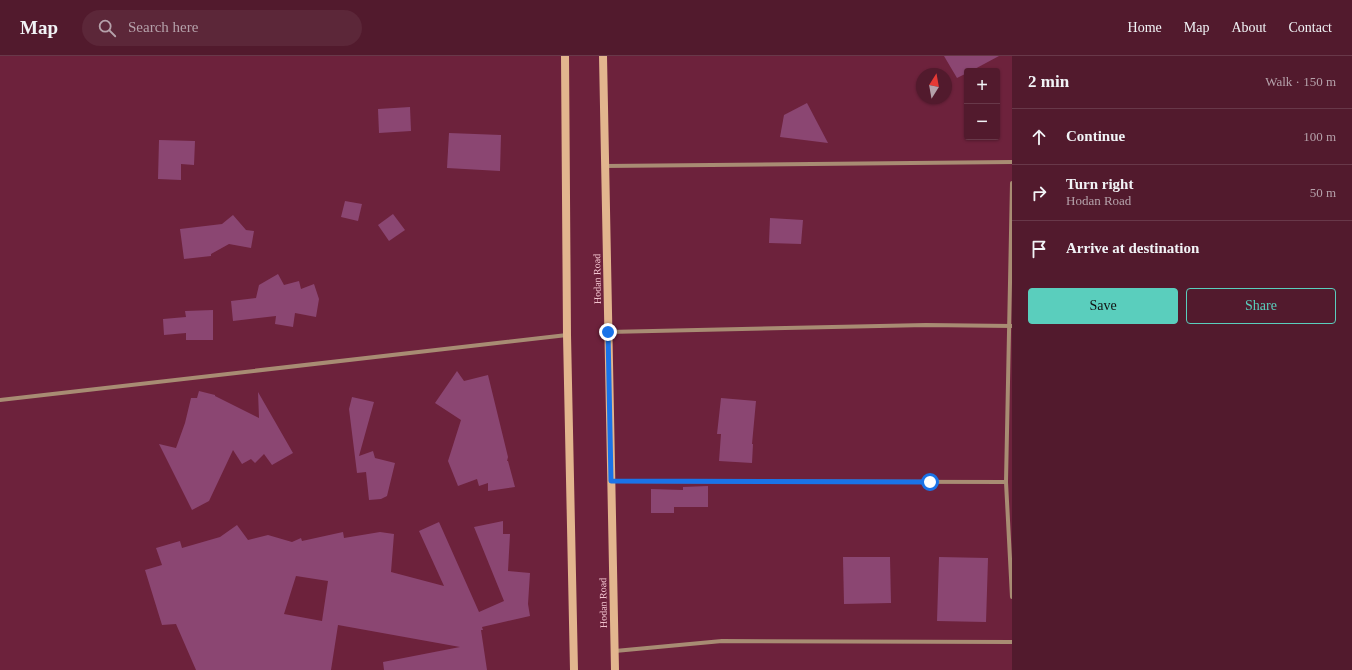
<!DOCTYPE html>
<meta charset="utf-8">
<style>
body{margin:0;font-family:"Times New Roman",serif;background:#5c2739;color:#f1f3f6}
.controls{position:absolute;right:12px;top:12px;display:grid;overflow:hidden;border-radius:4px;box-shadow:0 1px 3px #0004}
.controls button{width:36px;height:36px;display:grid;place-items:center;padding:0;border:0;border-bottom:1px solid #683849;background:#521a2d;color:#f1f3f6;font:20px sans-serif}
.compass{position:absolute;left:916px;top:12px;width:36px;height:36px;border-radius:50%;background:#521a2d;box-shadow:0 1px 3px #0004;rotate:11deg}
.stop{position:absolute;width:12px;height:12px;margin:-9px;border:3px solid #1a73e8;border-radius:50%;background:#fff}
.stop.end{background:#1a73e8;border-color:#fff;box-shadow:0 1px 4px #0008}
.list{margin:0;padding:0;list-style:none}
h2{display:flex;justify-content:space-between;align-items:center;height:52px;margin:0;padding:0 16px;font-size:17px}
h2 small{font-size:13px;font-weight:400;color:#b5a1aa}
.list li{display:grid;grid-template-columns:26px 1fr auto;gap:12px;align-items:center;box-sizing:border-box;height:56px;padding:0 16px;border-top:1px solid #683849}
.list b{display:block;font-size:15px;white-space:nowrap}
.list p{margin:0;font-size:13px;white-space:nowrap;color:#b5a1aa}
.list em{font-size:13px;font-style:normal;color:#b5a1aa}
.actions{display:flex;gap:8px;padding:12px 16px}
.actions a{flex:1;padding:9px 0;border:1px solid #5acebd;border-radius:4px;text-align:center;font-size:14px;color:#5acebd}
.actions .main{background:#5acebd;color:#111}
.icon{flex:none;width:22px;height:22px;fill:none;stroke:currentColor;stroke-width:2;stroke-linecap:round;stroke-linejoin:round}
.map{position:relative;flex:none;width:1012px;height:614px;overflow:hidden}
header{display:flex;align-items:center;gap:24px;box-sizing:border-box;height:56px;padding:0 20px;background:#521a2d;border-bottom:1px solid #683849}
header strong{font-size:19px}
nav{display:flex;gap:22px;margin-inline-start:auto;font-size:14px}
.search{width:280px;height:36px;background:#5c2739;display:flex;align-items:center;gap:10px;box-sizing:border-box;padding:0 14px;border-radius:22px;color:#b5a1aa;font-size:15px}
main{display:flex}
aside{flex:1;background:#521a2d}
.map>svg:first-child{display:block}
.building{fill:#8b4672;fill-rule:evenodd}
.lines{fill:none;stroke-linecap:round;stroke-linejoin:round}
.minor{stroke:#a88c73;stroke-width:4}
.secondary{stroke:#e2b58e;stroke-width:8}
.route{stroke:#1a73e8;stroke-width:5}
.labels{text-anchor:middle;dominant-baseline:central;stroke-width:3;stroke-linejoin:round;paint-order:stroke}
.street-label{font-size:10px;fill:#f2c4cf;stroke:#6d223c}
</style>
<header>
<strong>Map</strong>
<div class="search"><svg class="icon" aria-label="search" viewBox="0 0 24 24"><circle cx="10" cy="10" r="6"/><path d="M15 15l6 6"/></svg>Search here</div>
<nav><a>Home</a><a>Map</a><a>About</a><a>Contact</a></nav>
</header>
<main>
<div class="map">
<svg width="1012" height="614" viewBox="0 0 1012 614">
<rect width="100%" height="100%" fill="#6d223c"/>
<g class="building">
<path d="M944 0H999L971 15H967V17L957 22Z"/>
<path d="M807 47 828 87 780 81 784 59Z"/>
<path d="M410 51 411 75 379 77 378 53Z"/>
<path d="M449 77 501 79 500 115 447 112Z"/>
<path d="M159 84 195 85 194 109 181 108V124L158 123Z"/>
<path d="M345 145 362 148 358 165 341 161Z"/>
<path d="M393 158 405 174 389 185 378 169Z"/>
<path d="M233 159 246 174 254 175 251 192 229 188 211 198V200L184 203 180 173 222 168Z"/>
<path d="M770 162 803 164 801 188 769 187Z"/>
<path d="M278 218 284 229 299 225 301 233 314 228 319 243 316 261 295 257 293 271 275 268 276 260 233 265 231 245 256 242 259 229Z"/>
<path d="M213 254V284H186V277L164 279 163 263 186 261 185 255Z"/>
<path d="M457 315 464 325 488 319 508 401 507 405H508L515 431 488 435V427L479 430 477 423 458 430 448 405 461 364 435 347Z"/>
<path d="M199 335 215 339V340L259 362 258 336 293 397 272 409 264 398 255 407 251 403 242 408 233 394 209 445 192 454 159 388 176 392 185 367 191 342H197Z"/>
<path d="M352 341 374 346 359 400 373 395 375 402 395 407 387 440 381 443 369 444 366 416 357 417 349 353Z"/>
<path d="M721 342 756 345 752 388H753L752 407 719 405 721 378H717Z"/>
<path d="M708 430V451H674V457H651V433L683 434V431Z"/>
<path d="M503 465V478H510L508 515 530 517 528 548 530 560 482 571 483 574H481L487 614H384L383 606 460 591 338 569 331 614H196L176 568 162 569 145 514 162 509 156 492 180 485 182 492 220 481 237 469 248 484 268 479 292 486 301 482 302 485 343 476 344 482 380 476 394 478 391 516 444 530 419 475 439 466 479 556 504 545 474 471ZM296 520 328 525 322 565 284 558Z"/>
<path d="M843 501H890L891 547 844 548Z"/>
<path d="M939 501 988 502 986 566 937 565Z"/>
</g>
<g class="lines">
<g class="minor">
<path d="M605 110 1012 106"/>
<path d="M1012 127 1006 426 1012 541"/>
<path d="M608 276 926 269 1012 270"/>
<path d="M0 344 567 279"/>
<path d="M611 425 1006 426"/>
<path d="M615 595 722 585 1012 586"/>
</g>
<g class="secondary">
<path d="M565 0 567 279 574 614"/>
<path d="M603 0 615 614"/>
</g>
</g>
<g class="lines">
<path class="route" d="M608 276 611 425 930 426"/>
</g>
<g class="labels">
<g class="street-label">
<text transform="translate(597 223) rotate(-91)">Hodan Road</text>
<text transform="translate(603 547) rotate(-91)">Hodan Road</text>
</g>
</g>
</svg>
<div class="controls">
<button>+</button>
<button>−</button>
</div>
<svg class="compass" viewBox="-18 -18 36 36"><path d="M0-13l5 13h-10z" fill="#e53935"/><path d="M0 13l5-13h-10z" fill="#b5a1aa"/></svg>
<div class="stop" style="left:930px;top:426px"></div>
<div class="stop end" style="left:608px;top:276px"></div>
</div>
<aside>
<h2>2 min<small>Walk · 150 m</small></h2>
<ul class="list">
<li><svg class="icon" aria-label="ahead" viewBox="0 0 24 24"><path d="M12 20V5M6 11l6-6 6 6"/></svg><div><b>Continue</b></div><em>100 m</em></li>
<li><svg class="icon" aria-label="right" viewBox="0 0 24 24"><path d="M7 20v-9h11M14 6l5 5-5 5"/></svg><div><b>Turn right</b><p>Hodan Road</p></div><em>50 m</em></li>
<li><svg class="icon" aria-label="arrive" viewBox="0 0 24 24"><path d="M6 21V4h12l-3 4 3 4H6"/></svg><div><b>Arrive at destination</b></div></li>
</ul>
<div class="actions"><a class="main">Save</a><a>Share</a></div>
</aside>
</main>
